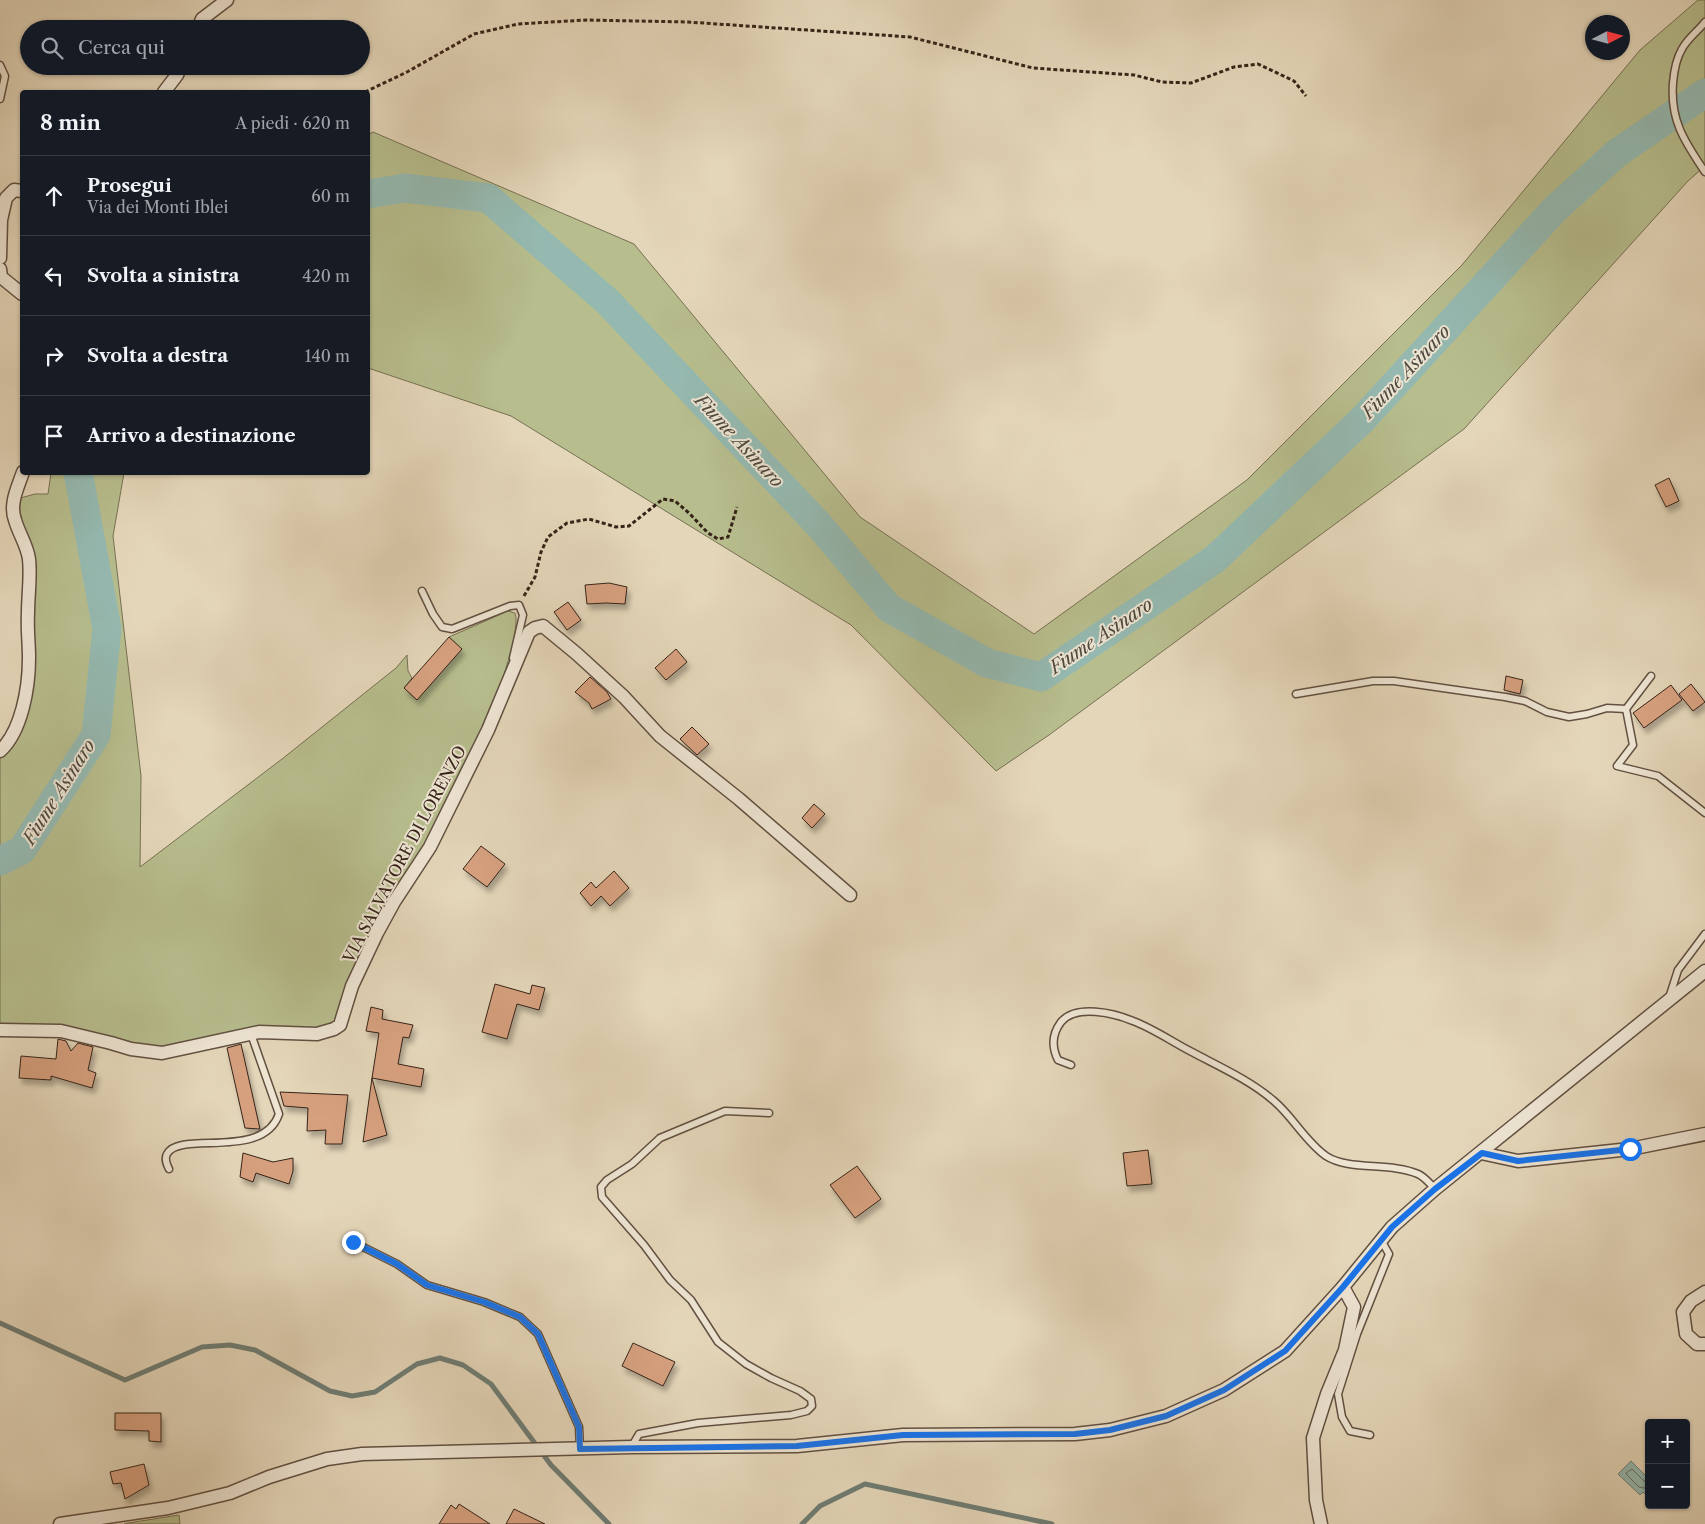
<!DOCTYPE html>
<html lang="it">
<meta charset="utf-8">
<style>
body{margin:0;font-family:"Libre Caslon Text",serif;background:#242831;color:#f1f3f6}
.controls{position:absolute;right:15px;bottom:15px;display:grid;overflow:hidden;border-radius:5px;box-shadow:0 1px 4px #0004}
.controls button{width:45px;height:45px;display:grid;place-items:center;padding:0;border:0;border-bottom:1px solid #363941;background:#171b24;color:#f1f3f6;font:25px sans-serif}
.compass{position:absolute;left:1585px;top:15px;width:45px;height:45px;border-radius:50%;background:#171b24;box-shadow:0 1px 4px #0004;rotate:84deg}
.stop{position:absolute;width:15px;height:15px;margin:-11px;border:4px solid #1a73e8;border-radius:50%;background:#fff}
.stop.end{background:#1a73e8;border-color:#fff;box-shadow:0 1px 5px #0008}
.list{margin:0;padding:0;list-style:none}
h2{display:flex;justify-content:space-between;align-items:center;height:65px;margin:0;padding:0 20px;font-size:21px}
h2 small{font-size:16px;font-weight:400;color:#9ea1a6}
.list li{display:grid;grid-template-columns:32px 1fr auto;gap:15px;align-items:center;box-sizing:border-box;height:80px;padding:0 20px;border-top:1px solid #363941}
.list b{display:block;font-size:19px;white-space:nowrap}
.list p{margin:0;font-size:16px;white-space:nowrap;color:#9ea1a6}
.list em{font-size:16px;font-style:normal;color:#9ea1a6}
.icon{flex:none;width:28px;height:28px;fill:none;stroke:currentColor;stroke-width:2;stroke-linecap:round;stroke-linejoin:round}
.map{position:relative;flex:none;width:1705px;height:1524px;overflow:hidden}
.search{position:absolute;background:#171b24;box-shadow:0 1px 4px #0004;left:20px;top:20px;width:350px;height:55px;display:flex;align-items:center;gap:12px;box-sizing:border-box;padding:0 18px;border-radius:28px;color:#9ea1a6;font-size:19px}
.panel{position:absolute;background:#171b24;box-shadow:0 1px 4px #0004;left:20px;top:90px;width:350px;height:385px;border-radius:5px}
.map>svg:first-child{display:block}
.green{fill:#b7bd8d;stroke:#777053}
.water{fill:#95b9b0;stroke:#6f7d74}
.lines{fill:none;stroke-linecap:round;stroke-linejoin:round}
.shore{stroke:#666e64;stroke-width:1}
.stream{stroke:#6f7d74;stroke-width:5}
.river{stroke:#95b9b0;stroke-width:29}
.building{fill:#d6a07e;stroke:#372419;filter:url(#shadow)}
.lane-casing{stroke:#625041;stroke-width:9}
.street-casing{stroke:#625041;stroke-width:15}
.path{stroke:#372419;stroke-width:3;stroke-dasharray:4 2.5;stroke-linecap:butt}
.lane{stroke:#ede4d2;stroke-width:6}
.street{stroke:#ede4d2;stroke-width:12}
.route{stroke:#1a73e8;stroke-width:6}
.labels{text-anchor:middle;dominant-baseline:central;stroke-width:4;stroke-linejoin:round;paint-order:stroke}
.street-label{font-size:16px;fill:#372419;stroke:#ede4d2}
.water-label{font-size:18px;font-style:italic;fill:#4e493f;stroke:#ede4d2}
</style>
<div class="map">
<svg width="1705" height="1524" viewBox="0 0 1705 1524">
<defs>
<filter id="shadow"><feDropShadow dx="3" dy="5.5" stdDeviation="2.5" flood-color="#0004"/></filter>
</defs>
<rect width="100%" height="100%" fill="#e4d6b9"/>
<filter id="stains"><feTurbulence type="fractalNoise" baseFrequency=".004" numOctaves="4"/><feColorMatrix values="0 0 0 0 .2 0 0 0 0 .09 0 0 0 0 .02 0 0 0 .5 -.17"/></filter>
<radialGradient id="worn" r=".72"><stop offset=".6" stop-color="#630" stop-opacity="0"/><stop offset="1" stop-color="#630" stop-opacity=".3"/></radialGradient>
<g class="green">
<path d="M1698 0H1705V166L1688 181 1464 429 1049 735 996 771 851 625 511 416 368 368V135L373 132 634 244 860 517 1034 634 1247 480 1462 265 1640 50Z"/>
<path d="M51 473H124L113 536 141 776 140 867 282 759 396 668 407 655 408 671 412 678 404 688 417 700 461 649 449 637 508 611 515 613C522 630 493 708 485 728L340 1013 332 1026 160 1049 0 1025V758L12 741 20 726 31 613 17 499 35 494H48Z"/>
<path d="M179 1515 180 1524H124L128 1523Z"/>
</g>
<path class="water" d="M1631 1461 1649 1479V1492L1646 1495 1643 1492 1640 1495 1618 1474Z"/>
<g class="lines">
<path class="shore" d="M1649 1482 1644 1481 1632 1469 1626 1473 1627 1475 1639 1487 1649 1489"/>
<g class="stream">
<path d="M0 1323 125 1380 202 1347 230 1345 255 1350 330 1391 352 1396 375 1392 417 1364 440 1358 463 1365 491 1384 551 1465 609 1524"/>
<path d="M802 1524 820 1506 865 1484 1052 1524"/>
</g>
<g class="river">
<path d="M368 194 405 188 488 198 607 301 819 525 889 608 987 663 1041 677 1215 559 1362 420 1555 209 1617 153 1705 93"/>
<path d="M0 861 22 850 96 735 107 629 78 472"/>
</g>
</g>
<g class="building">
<path d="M1669 478 1679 501 1666 507 1655 485Z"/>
<path d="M609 583 627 587 625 604 606 603 587 604 585 585Z"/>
<path d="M568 602 581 620 567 630 554 612Z"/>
<path d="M449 637 462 649 417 700 404 688Z"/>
<path d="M676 649 687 662 666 680 655 668Z"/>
<path d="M1506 676 1523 680 1520 694 1504 690Z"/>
<path d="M590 677 607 692 611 699 592 709 589 703 575 692Z"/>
<path d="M1691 684 1705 702 1693 711 1679 694Z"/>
<path d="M1671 685 1682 700 1644 728 1633 713Z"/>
<path d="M692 727 709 744 697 755 680 739Z"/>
<path d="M814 804 825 814 812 828 802 818Z"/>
<path d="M481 846 505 864 487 887 463 869Z"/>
<path d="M614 871 629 888 610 906 601 896 591 906 580 893 591 882 596 888Z"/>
<path d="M495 984 530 994 532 985 545 988 539 1010 517 1004 507 1039 482 1032Z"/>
<path d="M371 1007 383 1010 382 1019 413 1025 409 1038 403 1037 398 1064 424 1069 421 1087 372 1078 379 1033 366 1031Z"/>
<path d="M58 1039 66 1041 71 1051 78 1043 93 1047 88 1070 96 1073 92 1088 51 1076V1080L19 1078 21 1056 56 1059Z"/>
<path d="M241 1044 260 1129H259L245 1128 227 1048Z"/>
<path d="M372 1078 387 1135 363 1142Z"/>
<path d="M280 1092 348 1095 342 1144H325L326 1130 307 1131 308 1108 284 1106Z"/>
<path d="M1148 1150 1152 1184 1127 1186 1123 1153Z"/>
<path d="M243 1153 273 1162 293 1158V1171L289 1184 256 1173 253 1182 240 1177Z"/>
<path d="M857 1166 881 1199 855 1218 830 1185Z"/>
<path d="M633 1343 675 1362 663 1386 622 1366Z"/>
<path d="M115 1413H161V1442L149 1441V1431L115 1430Z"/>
<path d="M144 1464 149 1485 125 1499 121 1483 113 1484 110 1472Z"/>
<path d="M459 1504 490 1524H439L451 1505 456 1509Z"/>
<path d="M514 1509 545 1524H506Z"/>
</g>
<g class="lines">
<defs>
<g id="lane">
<path d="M1705 22C1698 31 1687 39 1682 49 1676 59 1674 71 1673 83 1670 121 1685 142 1705 172"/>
<path d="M0 65 5 76 0 99"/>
<path d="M422 591 433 614 442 627 452 629 510 606 519 605 523 615 513 658"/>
<path d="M1651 676 1626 709 1633 745 1617 766 1658 776 1705 813"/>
<path d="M1296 694 1373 681H1394L1505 697 1525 701 1547 712 1569 717 1587 714 1607 708 1626 709"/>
<path d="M1669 998 1678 970 1705 934"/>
<path d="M1071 1065 1058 1060C1051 1046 1052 1034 1061 1022 1076 1004 1114 1013 1133 1021 1152 1028 1171 1041 1190 1051 1218 1066 1250 1080 1274 1101 1293 1117 1305 1141 1326 1156 1349 1171 1390 1162 1418 1174 1425 1177 1430 1184 1435 1189"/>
<path d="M169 1169C167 1165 164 1159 167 1154 179 1130 263 1161 279 1114L251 1034"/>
<path d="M353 1242 397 1264 427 1285 484 1302 520 1317 538 1334 579 1427 580 1449"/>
<path d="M1370 1435 1350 1431 1342 1417 1338 1394 1357 1334 1389 1254 1381 1240"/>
<path d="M632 1446 639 1434 698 1423 791 1415 807 1411 812 1406 811 1399 800 1391 771 1378 746 1364 718 1342 691 1300 670 1280 644 1245 602 1197 601 1187 607 1180 632 1164 660 1138 725 1111 769 1113"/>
</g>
<g id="street">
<path d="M198 29 202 19 227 0"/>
<path d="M164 92 177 75 181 66"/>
<path d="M0 258 1 220 6 198 14 190 22 191"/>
<path d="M0 269 1 277 22 294"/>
<path d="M0 751C22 731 29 687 29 658 29 643 27 628 28 613 28 595 31 577 29 559 27 545 19 534 15 520 9 504 18 487 23 472"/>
<path d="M0 1030 61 1031 111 1043 131 1049 162 1053 259 1032 317 1034 334 1029 340 1025 352 986 377 933 394 902 430 847 488 730 529 632 535 628 543 626 577 654 624 697 660 736 739 799 850 895"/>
<path d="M1481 1153 1518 1161 1630 1149 1705 1134"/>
<path d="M1705 1292 1691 1301 1683 1312 1686 1334 1697 1344H1705"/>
<path d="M60 1524 168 1508 230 1493 269 1477 327 1459 362 1454 631 1447 797 1446 903 1435 1075 1434 1110 1430 1166 1416 1224 1390 1285 1351 1343 1287 1392 1227 1435 1189 1705 971"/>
<path d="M1321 1524 1316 1500 1313 1438 1327 1394 1345 1350 1354 1307 1343 1287"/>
</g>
</defs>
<use href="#lane" class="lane-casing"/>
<use href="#street" class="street-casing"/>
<g class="path">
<path d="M365 92 407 72 474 34 518 24 587 20 688 22 910 37 1033 68 1134 75 1162 82 1191 83 1234 67 1258 64 1294 81 1306 96"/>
<path d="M524 596 535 577 541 552 548 537 567 523 589 519 616 527 629 526 663 499 675 501 689 513 708 533 718 539 728 537 737 507"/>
</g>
<use href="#lane" class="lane"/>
<use href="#street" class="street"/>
</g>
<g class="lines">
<path class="route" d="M353 1242 397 1264 427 1285 484 1302 520 1317 538 1334 579 1427 580 1449 797 1446 903 1435 1075 1434 1110 1430 1166 1416 1224 1390 1285 1351 1343 1287 1392 1227 1435 1189 1482 1153 1518 1161 1630 1149"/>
</g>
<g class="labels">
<g class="street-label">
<text transform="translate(404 854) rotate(-62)">VIA SALVATORE DI LORENZO</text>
</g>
<g class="water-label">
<text transform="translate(1406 372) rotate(-47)">Fiume Asinaro</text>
<text transform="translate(739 441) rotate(47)">Fiume Asinaro</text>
<text transform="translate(1101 636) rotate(-34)">Fiume Asinaro</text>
<text transform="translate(59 792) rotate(-58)">Fiume Asinaro</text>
</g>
</g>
<rect width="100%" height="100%" filter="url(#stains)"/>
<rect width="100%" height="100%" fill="url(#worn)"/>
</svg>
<div class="controls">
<button>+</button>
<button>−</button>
</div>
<svg class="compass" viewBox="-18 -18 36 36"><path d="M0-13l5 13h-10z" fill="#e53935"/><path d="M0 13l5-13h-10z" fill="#9ea1a6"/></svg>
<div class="stop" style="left:1630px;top:1149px"></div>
<div class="stop end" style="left:353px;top:1242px"></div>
<div class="search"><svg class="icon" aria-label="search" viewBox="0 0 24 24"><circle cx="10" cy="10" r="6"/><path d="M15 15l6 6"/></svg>Cerca qui</div>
<section class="panel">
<h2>8 min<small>A piedi · 620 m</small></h2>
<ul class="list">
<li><svg class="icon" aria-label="ahead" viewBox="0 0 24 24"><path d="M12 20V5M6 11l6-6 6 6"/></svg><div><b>Prosegui</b><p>Via dei Monti Iblei</p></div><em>60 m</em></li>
<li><svg class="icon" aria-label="left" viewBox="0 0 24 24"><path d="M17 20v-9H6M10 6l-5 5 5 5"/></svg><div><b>Svolta a sinistra</b></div><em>420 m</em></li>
<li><svg class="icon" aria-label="right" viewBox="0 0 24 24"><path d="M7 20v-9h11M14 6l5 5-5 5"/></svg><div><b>Svolta a destra</b></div><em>140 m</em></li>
<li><svg class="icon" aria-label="arrive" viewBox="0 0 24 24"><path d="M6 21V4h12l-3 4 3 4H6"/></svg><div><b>Arrivo a destinazione</b></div></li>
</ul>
</section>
</div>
